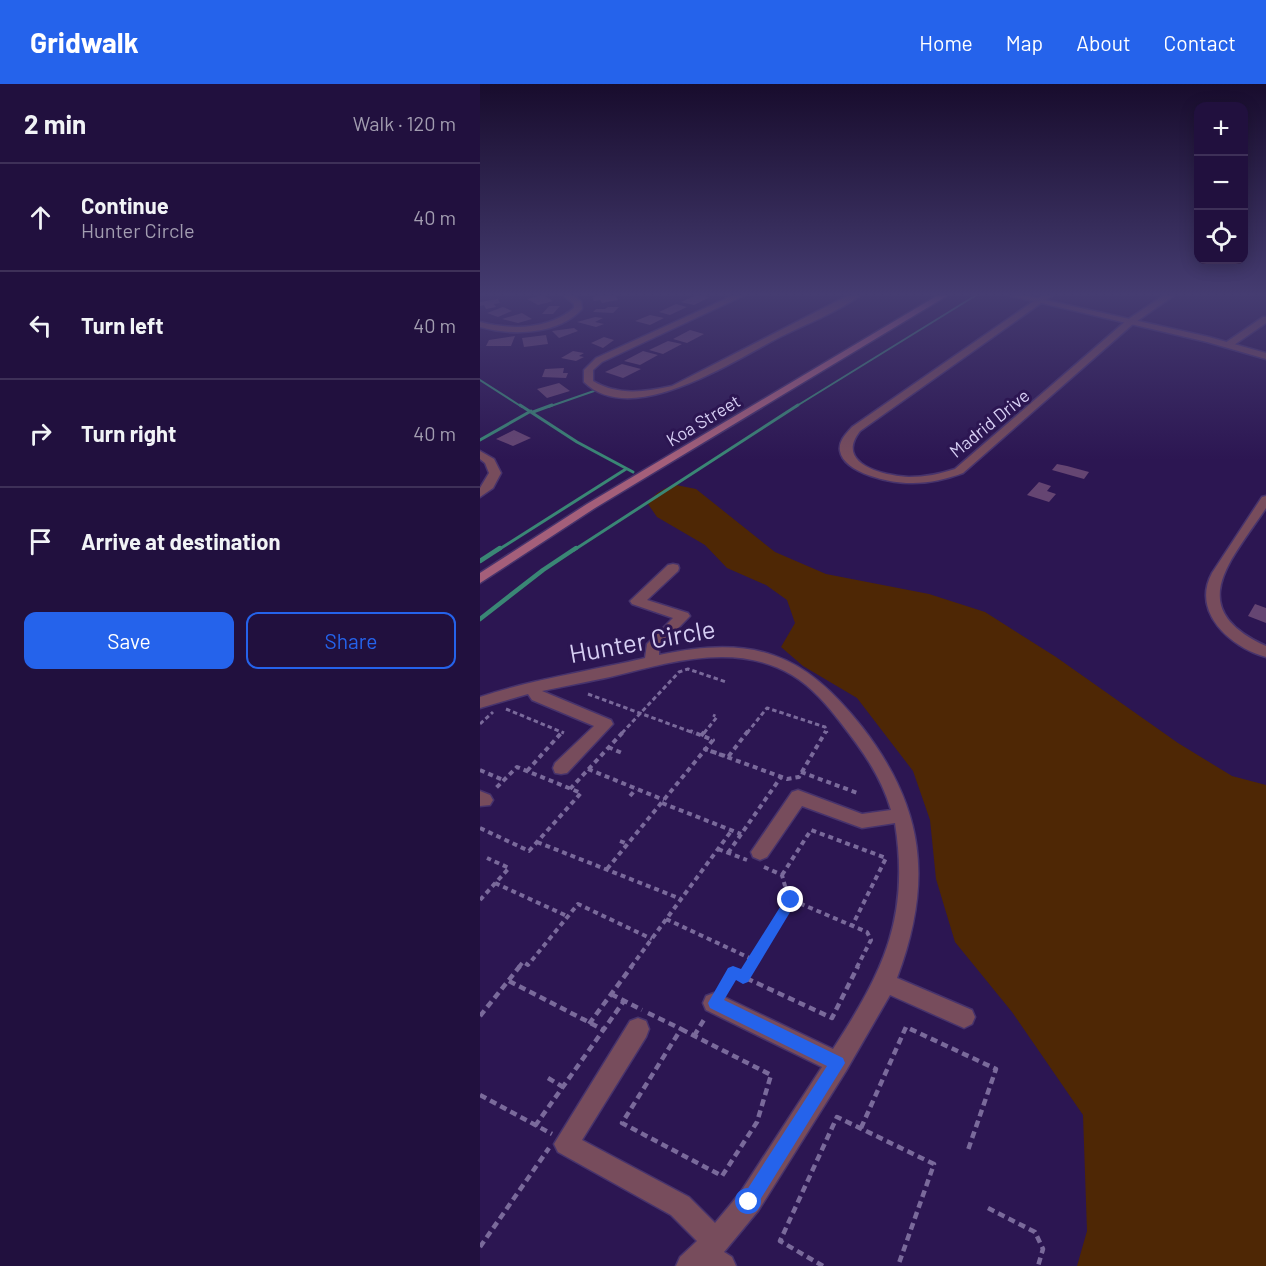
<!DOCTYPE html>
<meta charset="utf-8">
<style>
body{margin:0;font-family:Barlow,sans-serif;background:#2d1e49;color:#f1f3f6}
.controls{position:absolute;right:18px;top:18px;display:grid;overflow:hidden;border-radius:12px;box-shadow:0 3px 15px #0003}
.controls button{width:54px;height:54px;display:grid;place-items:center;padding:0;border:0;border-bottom:2px solid #3e3058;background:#21103e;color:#f1f3f6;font:30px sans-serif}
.stop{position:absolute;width:18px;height:18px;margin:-14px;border:4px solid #2563eb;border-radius:50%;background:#fff}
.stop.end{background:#2563eb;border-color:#fff;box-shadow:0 2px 6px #0008}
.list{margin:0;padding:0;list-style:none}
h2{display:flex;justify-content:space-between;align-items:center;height:78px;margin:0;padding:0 24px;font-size:26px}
h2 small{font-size:20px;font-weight:400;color:#a29db0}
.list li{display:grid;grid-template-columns:39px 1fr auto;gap:18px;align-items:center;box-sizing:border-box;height:108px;padding:0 24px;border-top:2px solid #3e3058}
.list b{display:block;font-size:22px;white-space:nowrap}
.list p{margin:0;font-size:20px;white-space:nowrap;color:#a29db0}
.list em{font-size:20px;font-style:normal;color:#a29db0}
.actions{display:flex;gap:12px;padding:18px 24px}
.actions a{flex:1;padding:14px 0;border:2px solid #2563eb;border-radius:12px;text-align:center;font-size:21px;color:#2563eb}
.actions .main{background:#2563eb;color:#fff}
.icon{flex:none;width:33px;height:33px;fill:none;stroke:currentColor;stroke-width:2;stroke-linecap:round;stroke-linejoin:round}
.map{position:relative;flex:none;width:786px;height:1182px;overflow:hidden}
header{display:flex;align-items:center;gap:36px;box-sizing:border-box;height:84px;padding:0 30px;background:#2563eb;color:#fff}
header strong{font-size:28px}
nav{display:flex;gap:33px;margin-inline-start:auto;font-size:21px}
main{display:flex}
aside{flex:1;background:#21103e}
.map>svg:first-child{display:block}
.green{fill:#4e2705}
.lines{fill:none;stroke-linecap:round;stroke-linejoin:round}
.stream-far2{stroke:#3a8775;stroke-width:2}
.stream-far1{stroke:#3a8775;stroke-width:3}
.stream{stroke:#3a8775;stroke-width:4.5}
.building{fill:#654572}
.minor-casing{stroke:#47336c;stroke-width:3}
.tertiary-casing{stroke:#47336c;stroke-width:3}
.secondary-casing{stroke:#47336c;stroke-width:3}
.path-far2{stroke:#7a6a9b;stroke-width:3;stroke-dasharray:4.5 3;stroke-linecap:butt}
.path-far1{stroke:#7a6a9b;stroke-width:4;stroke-dasharray:5 4;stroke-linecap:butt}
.path{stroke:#7a6a9b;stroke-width:4.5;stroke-dasharray:7 4.5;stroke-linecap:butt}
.minor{fill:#774c5c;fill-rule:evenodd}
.tertiary{fill:#774c5c;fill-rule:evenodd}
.secondary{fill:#a45f7a;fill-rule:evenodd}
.route{fill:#2563eb}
.labels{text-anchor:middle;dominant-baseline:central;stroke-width:6;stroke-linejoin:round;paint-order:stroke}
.far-street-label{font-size:18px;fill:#d6cef3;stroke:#2c1652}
.near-street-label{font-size:26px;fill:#d6cef3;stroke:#2c1652}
</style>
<header>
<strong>Gridwalk</strong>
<nav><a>Home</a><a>Map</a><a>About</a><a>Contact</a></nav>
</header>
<main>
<aside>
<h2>2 min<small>Walk · 120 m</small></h2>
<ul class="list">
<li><svg class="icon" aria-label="ahead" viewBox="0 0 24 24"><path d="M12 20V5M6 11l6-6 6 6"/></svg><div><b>Continue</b><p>Hunter Circle</p></div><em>40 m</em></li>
<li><svg class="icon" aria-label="left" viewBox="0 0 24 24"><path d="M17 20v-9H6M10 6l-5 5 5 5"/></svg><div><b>Turn left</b></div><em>40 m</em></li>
<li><svg class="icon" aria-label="right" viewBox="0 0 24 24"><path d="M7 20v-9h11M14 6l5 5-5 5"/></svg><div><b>Turn right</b></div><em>40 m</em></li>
<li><svg class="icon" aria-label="arrive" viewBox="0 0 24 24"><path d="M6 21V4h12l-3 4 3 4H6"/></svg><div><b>Arrive at destination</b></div></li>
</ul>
<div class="actions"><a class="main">Save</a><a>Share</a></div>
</aside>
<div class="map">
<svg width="786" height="1182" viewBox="0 0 786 1182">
<rect width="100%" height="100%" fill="#2c1652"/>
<path class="green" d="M196 401 216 405 295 468 346 490 449 510 505 528 576 573 698 659 752 692 786 701V1182H597L607 1147 603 1031 532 928 475 858 456 795 450 736 433 687 377 614 323 582 301 563 315 539 307 516 286 501 247 484 225 461 177 433 168 420C175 408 184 404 196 401Z"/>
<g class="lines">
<g class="stream-far2">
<path d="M0 296 42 323"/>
<path d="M68 323 114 307"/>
<path d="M315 323 498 210"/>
</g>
<g class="stream-far1">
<path d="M40 321 97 358 153 388"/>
<path d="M53 328 72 321"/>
<path d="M0 356 51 327"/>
<path d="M18 466 146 385"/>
<path d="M94 466 318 321"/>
</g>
<g class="stream">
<path d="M0 477 20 464"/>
<path d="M0 535 63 486 96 464"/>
</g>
</g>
<g class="building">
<path d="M128 210 136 212 138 216 122 219 120 216 114 217 112 213Z"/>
<path d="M63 211 73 217 58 221 47 215Z"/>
<path d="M217 211 230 213 214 221 201 218Z"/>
<path d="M18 215 20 219 14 220 16 223 6 225 4 221 0 222V218Z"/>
<path d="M196 220 207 223 190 231 179 228Z"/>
<path d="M69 222H80L73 230H62Z"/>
<path d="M23 223 32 227 18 233 7 229Z"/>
<path d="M128 223H139L133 229 113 228 116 225H125Z"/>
<path d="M42 229 52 235 38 239 22 235Z"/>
<path d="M170 231 184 234 170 241 155 237Z"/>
<path d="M115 233 123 234 115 238 124 240 116 243 97 238Z"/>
<path d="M94 244 98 247 79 254 72 247Z"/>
<path d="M210 246 224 250 207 259 193 255Z"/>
<path d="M66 251 68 260 44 263 42 254Z"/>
<path d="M35 252 31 262H6L9 256Z"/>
<path d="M124 253 134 256 123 264 111 259Z"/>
<path d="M188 257 202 260 183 270 169 266Z"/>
<path d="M93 267 104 269 99 272 104 273 96 277 81 274Z"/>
<path d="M163 267 178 271 160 281 144 277Z"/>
<path d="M142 280 161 285 143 294 125 288Z"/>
<path d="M84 284 83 289H88L86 294 62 293 65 285Z"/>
<path d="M79 299 90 307 67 314 57 305Z"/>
<path d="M34 346 51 354 33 362 16 355Z"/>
<path d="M577 380 587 382 609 388 604 395 572 386Z"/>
<path d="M559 398 571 402 567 407 576 410 569 418 547 411Z"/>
<path d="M775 520 786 524V539L768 532Z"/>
</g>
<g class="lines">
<defs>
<g id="minor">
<path d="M82 210H91L101 217 102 225C78 251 32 252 0 243V238C31 246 68 246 94 224V220Z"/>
<path d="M256 210H267L122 278 113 286V297C138 312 165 308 192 302L371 210H382C358 228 326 240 300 253 253 277 152 345 104 298V286L116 274Z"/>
<path d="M564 210H574L380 347C354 380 404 392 429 393 445 393 460 390 475 385L647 236 686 210H696L653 240 483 389C467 395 450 399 433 399 414 400 364 390 360 367 358 357 367 349 372 343Z"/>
<path d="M783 233H786V239L751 263H745V259Z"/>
<path d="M0 367 14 375 21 389 13 404 0 413V404L9 389 5 379 0 375Z"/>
<path d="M786 412V424C750 478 703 524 786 562V573C750 563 711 528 732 489L782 413Z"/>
<path d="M193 480 198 481 199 484 198 487 167 516 208 529 210 532 179 564V571C273 551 323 568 382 643 445 724 453 798 417 894L492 926 495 933 492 940 484 944 410 911 366 987 278 1127 244 1168 252 1173 256 1182H196L200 1173 217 1157 191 1131 78 1068 74 1060 150 937 158 934 166 937 169 945 166 953 102 1056 209 1113 235 1139 260 1109 342 983 226 926 223 919 226 912 234 909 242 912 353 965C403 888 430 834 415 739L382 744 322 722 287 773 280 776 273 773 271 768 312 708 318 706 382 730 411 726C401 692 382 666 361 639 347 621 332 603 312 591 255 557 188 579 130 593 107 598 85 602 62 607L131 636 133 640 87 689 81 690 75 689 73 684 75 679 114 642 52 616 48 610 0 624V613C54 595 110 587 165 574L167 560 193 534 152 520 150 517 188 481Z"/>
<path d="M0 707 10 711 13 716 10 721 0 722Z"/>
</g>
<path id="tertiary" d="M523 210H539L729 253 786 269V275L727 258Z"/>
<path id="secondary" d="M460 210H470L115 424 0 499V489L107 420Z"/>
</defs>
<use href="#minor" class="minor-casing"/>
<use href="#tertiary" class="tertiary-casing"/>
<use href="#secondary" class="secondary-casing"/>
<g class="path-far2">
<path d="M108 610 214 649"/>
<path d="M26 625 84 649"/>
<path d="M0 640 13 628"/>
<path d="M142 649 199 588 208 585 246 598"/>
<path d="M224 649 237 633 233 631"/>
<path d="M267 649 287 624 345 643 347 649"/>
</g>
<g class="path-far1">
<path d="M268 647 248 673 225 665 307 695 319 693 346 647"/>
<path d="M221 652 225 647"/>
<path d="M128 663 142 669"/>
<path d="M108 685 184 716"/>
<path d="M0 686 23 696"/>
<path d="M47 687 83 647"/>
<path d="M321 688 380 710"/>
<path d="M90 705 144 647"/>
<path d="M150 712 156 705"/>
<path d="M182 719 261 750"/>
<path d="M0 744 49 767 101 709 37 683 15 705"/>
<path d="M140 757 148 760"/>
<path d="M57 758 201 815"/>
<path d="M238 765 267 776"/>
<path d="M248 769 301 693"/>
<path d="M284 783 302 791 305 802 300 811 387 848 391 856 377 883"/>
<path d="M127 785 233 656 210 647"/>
<path d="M302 791 331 746 406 774 372 842"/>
<path d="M15 799 87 832"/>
<path d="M0 816 29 784 7 774"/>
<path d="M186 835 274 876"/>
<path d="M39 883 43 878 48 881 98 820 172 855"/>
<path d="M151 883 252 746"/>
<path d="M269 883 311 816"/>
</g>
<g class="path">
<path d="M263 893 270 882"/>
<path d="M29 897 124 946"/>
<path d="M243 905 253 888 352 934 378 882"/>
<path d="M131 910 162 926"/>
<path d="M168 929 201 945"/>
<path d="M0 932 40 882"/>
<path d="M109 940 152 882"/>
<path d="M201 945 291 991 277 1038 242 1092 142 1039Z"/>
<path d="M214 952 225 934"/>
<path d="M68 994 83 1003"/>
<path d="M0 1011 72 1050"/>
<path d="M55 1042 144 917"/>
<path d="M381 1044 426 943 516 985 487 1069"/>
<path d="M508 1124 555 1148 563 1165 558 1182"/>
<path d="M0 1163 69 1064"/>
<path d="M343 1182 300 1157 357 1033 454 1080 418 1182"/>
</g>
<use href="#minor" class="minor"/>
<use href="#tertiary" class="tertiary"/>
<use href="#secondary" class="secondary"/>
</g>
<linearGradient id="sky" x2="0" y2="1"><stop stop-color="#180c2d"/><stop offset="0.56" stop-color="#453c71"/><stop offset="1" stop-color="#453c71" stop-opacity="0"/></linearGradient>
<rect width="786" height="376" fill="url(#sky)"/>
<path class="route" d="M311 811 317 816 315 820 268 898 263 900 256 896 244 916 363 974 365 979 275 1124 269 1126 263 1124 261 1118 263 1112 347 982 230 924 228 919 248 884 253 882 261 885 307 812Z"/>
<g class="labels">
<g class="far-street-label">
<text transform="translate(223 336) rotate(-31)">Koa Street</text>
<text transform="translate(509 339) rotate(-39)">Madrid Drive</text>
</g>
<g class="near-street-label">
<text transform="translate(162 556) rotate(-10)">Hunter Circle</text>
</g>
</g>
</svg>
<div class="controls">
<button>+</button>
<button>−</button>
<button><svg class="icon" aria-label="locate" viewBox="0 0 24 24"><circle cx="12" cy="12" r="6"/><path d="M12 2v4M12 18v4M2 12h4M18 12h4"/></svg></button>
</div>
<div class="stop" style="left:269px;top:1118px"></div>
<div class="stop end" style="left:311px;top:816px"></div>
</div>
</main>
